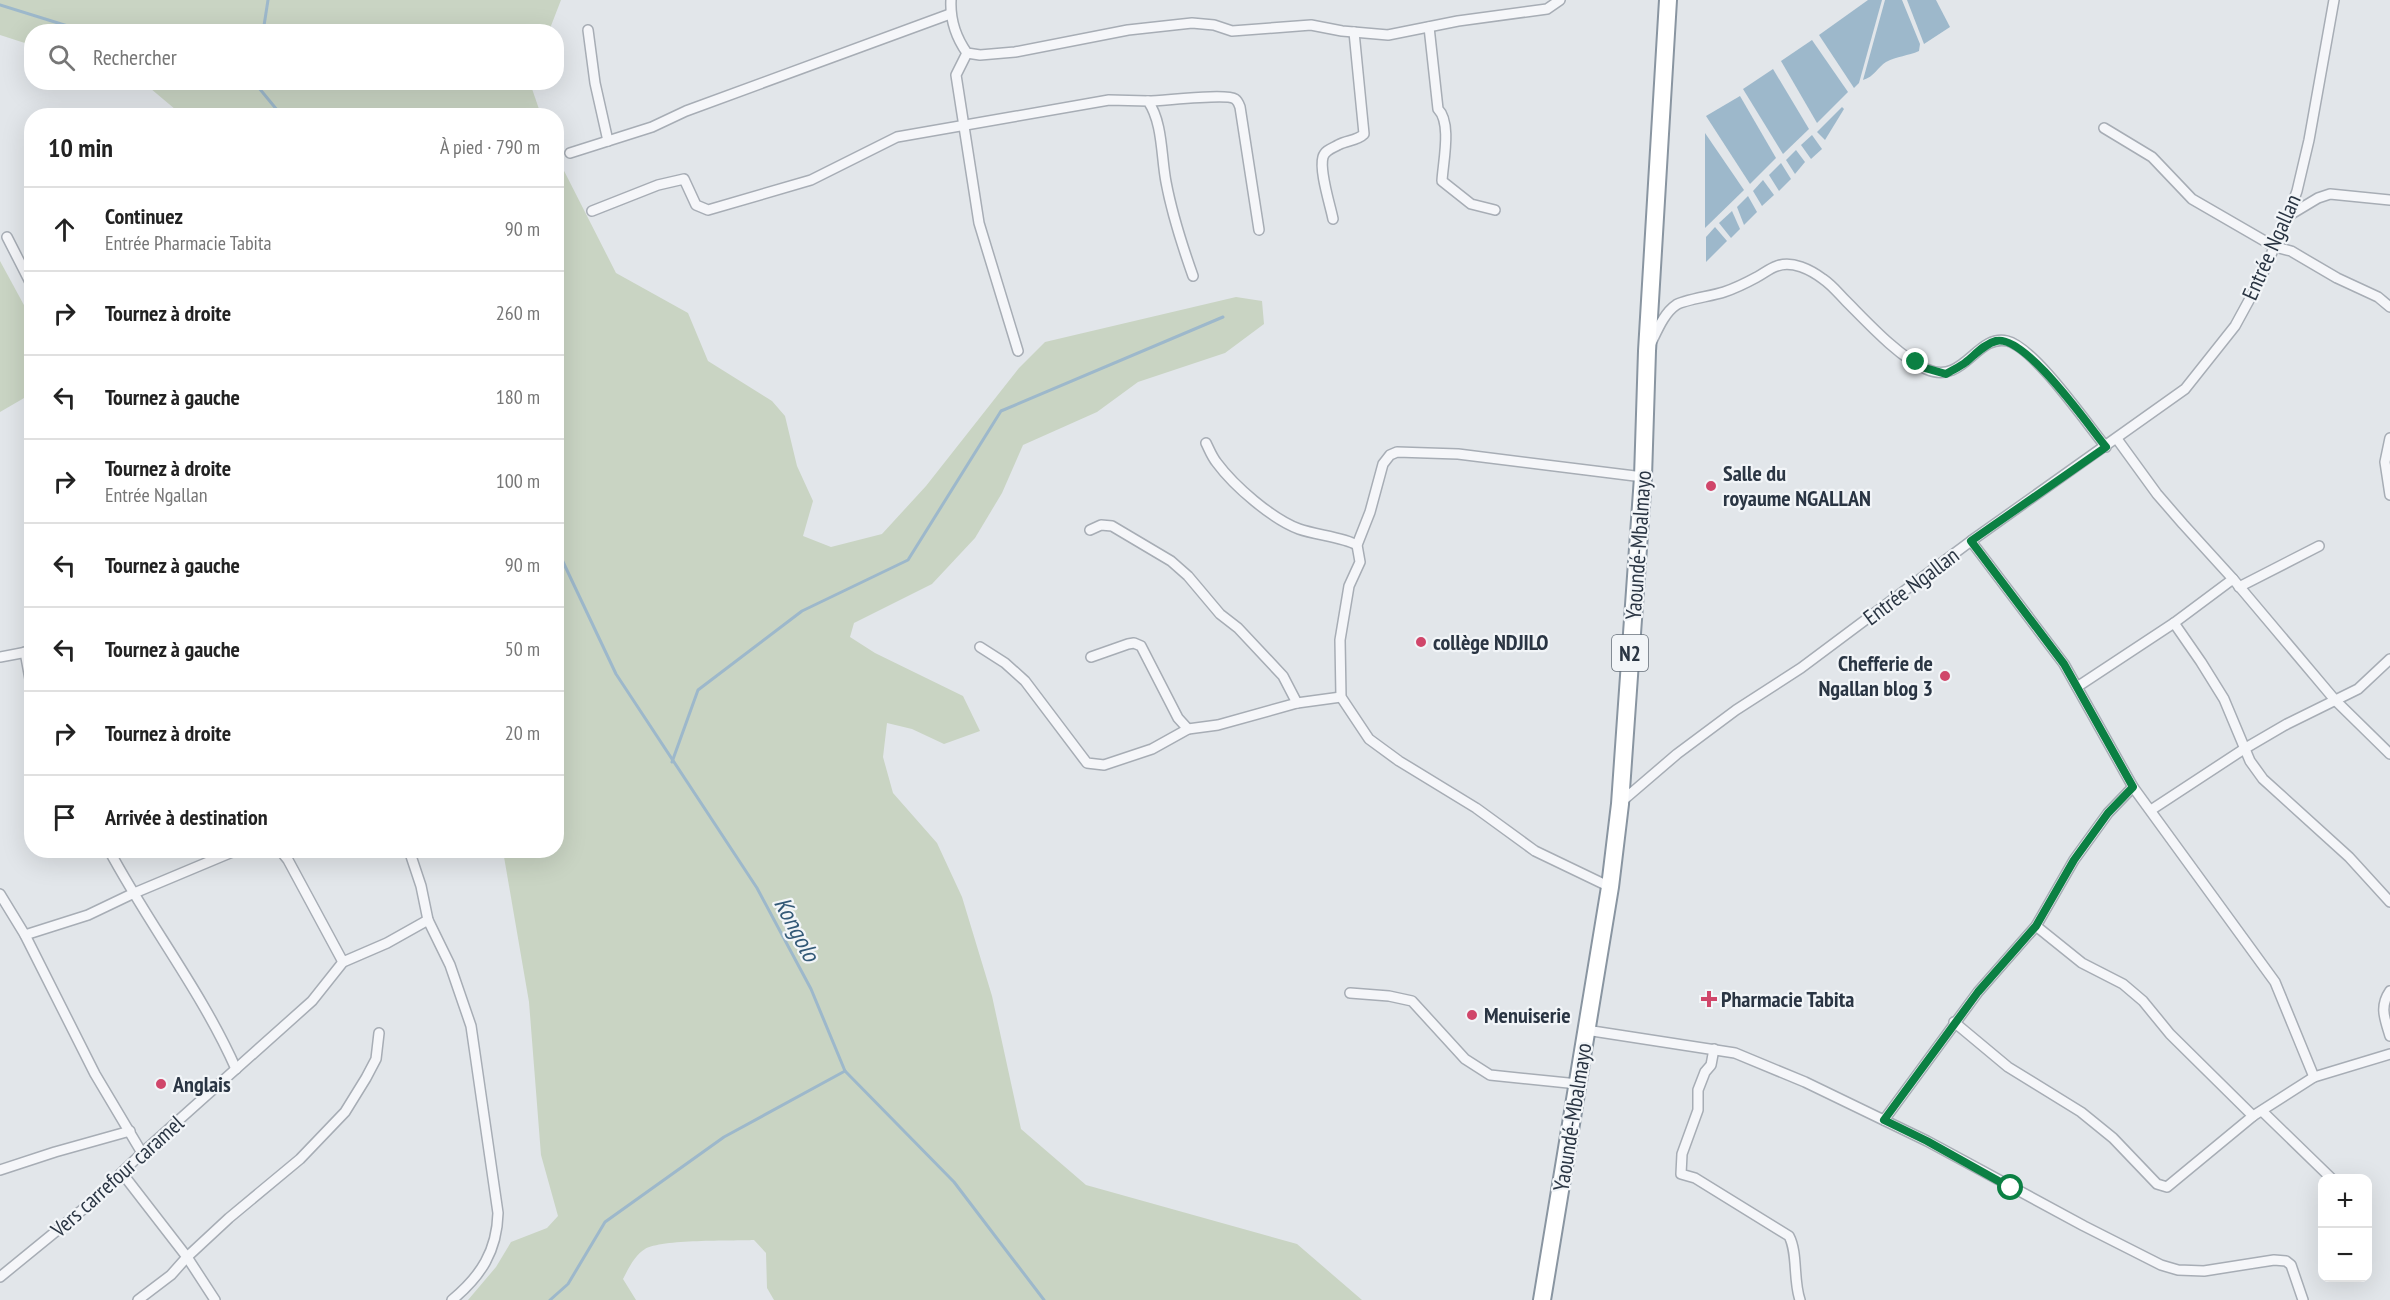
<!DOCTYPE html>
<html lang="fr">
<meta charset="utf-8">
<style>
body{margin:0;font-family:"PT Sans Narrow",sans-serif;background:#f6f6f6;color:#222}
.controls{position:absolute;right:18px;bottom:18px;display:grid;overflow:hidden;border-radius:12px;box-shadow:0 6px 24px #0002}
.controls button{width:54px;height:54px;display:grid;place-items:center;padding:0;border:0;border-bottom:2px solid #e0e0e0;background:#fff;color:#222;font:30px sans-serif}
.stop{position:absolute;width:18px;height:18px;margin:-14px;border:4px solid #0b8043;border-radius:50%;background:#fff}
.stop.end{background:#0b8043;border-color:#fff;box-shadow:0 2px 6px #0008}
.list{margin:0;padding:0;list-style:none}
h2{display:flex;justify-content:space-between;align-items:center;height:78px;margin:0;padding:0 24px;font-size:26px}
h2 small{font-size:20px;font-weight:400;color:#767676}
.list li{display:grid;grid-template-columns:39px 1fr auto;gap:18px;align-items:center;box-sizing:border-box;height:84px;padding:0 24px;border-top:2px solid #e0e0e0}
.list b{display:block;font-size:22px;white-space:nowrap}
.list p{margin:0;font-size:20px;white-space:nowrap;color:#767676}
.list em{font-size:20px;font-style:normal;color:#767676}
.icon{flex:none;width:33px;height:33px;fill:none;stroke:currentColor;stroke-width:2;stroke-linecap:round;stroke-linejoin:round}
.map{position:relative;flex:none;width:2390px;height:1300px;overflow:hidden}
.search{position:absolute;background:#fff;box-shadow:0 6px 24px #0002;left:24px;top:24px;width:540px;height:66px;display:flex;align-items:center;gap:15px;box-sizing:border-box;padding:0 21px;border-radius:24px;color:#767676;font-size:22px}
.panel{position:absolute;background:#fff;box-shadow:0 6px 24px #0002;left:24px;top:108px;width:540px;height:750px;border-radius:24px}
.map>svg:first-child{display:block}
.green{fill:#c9d4c3}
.water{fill:#9db8cb}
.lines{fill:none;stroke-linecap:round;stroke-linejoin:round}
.stream{stroke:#9db8cb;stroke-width:3}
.street-casing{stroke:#a7adb5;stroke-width:12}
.highway-casing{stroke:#8995a1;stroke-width:20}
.street{stroke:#f5f6f9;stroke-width:9}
.highway{stroke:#fff;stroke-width:16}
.route{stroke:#0b8043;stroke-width:8}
.poi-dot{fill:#d0466a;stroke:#f2f5f8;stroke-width:2}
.labels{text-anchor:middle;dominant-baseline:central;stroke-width:4.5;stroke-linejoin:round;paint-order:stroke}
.shield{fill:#f2f5f8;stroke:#666f79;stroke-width:1.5}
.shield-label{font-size:21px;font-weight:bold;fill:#2a3543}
.street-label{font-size:22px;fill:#2a3543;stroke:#f2f5f8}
.poi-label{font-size:22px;font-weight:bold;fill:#2a3543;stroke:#f2f5f8;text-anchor:start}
.water-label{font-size:24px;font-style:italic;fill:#335977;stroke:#f2f5f8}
</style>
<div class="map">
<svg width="2390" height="1300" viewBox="0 0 2390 1300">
<rect width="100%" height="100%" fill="#e2e6ea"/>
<g class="green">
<path d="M0 0H561L549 31 32 32 31 45 0 35Z"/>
<path d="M144 83H530L541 115H182Z"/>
<path d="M557 157 616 273 688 313 708 361 772 401 785 416 797 466 813 501 803 536 831 547 882 534 926 486 1019 368 1045 342 1236 297 1262 301 1264 324 1225 353 1138 382 1097 412 1023 445 1002 493 975 538 932 584 854 623 850 637 875 653 963 696 980 731 944 744 912 729 887 723 883 757 893 793 937 843 962 897 992 996 1021 1129 1086 1185 1297 1244 1362 1300H774L767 1288 766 1253 754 1240C732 1241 661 1239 645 1249 635 1255 628 1269 623 1279L636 1300H468L496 1267 511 1242 547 1228 558 1216 541 1155 529 1002 503 851 556 850Z"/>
<path d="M0 261 31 318V394L0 412Z"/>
</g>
<g class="water">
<path d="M1868 0H1882L1859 83 1854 88 1819 35Z"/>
<path d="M1885 0H1902L1920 44 1919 51C1908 56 1897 56 1886 62 1878 67 1874 77 1863 80Z"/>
<path d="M1907 0H1936L1950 27 1924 44Z"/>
<path d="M1812 40 1848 92 1817 123 1781 61Z"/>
<path d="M1773 69 1809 129 1783 154 1743 89Z"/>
<path d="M1740 96 1776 158 1750 184 1706 116Z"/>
<path d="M1842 107 1844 109 1825 140 1817 132Z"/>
<path d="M1705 133 1744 190 1705 228Z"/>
<path d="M1812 135 1822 149 1811 159 1801 145Z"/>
<path d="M1796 150 1805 162 1795 174 1786 160Z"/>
<path d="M1781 163 1791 179 1779 191 1769 175Z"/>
<path d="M1763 180 1774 195 1762 206 1753 191Z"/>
<path d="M1748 196 1757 212 1744 225 1737 207Z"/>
<path d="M1732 211 1740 229 1731 238 1719 223Z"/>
<path d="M1715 227 1727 241 1706 262V237Z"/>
</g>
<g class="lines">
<g class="stream">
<path d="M0 5 87 32"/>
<path d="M263 32 268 0"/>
<path d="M254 82 282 116"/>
<path d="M556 547 616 674 757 888 811 989 845 1071 954 1182 1044 1300"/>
<path d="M672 762 698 690 802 611 908 560 1001 411 1223 317"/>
<path d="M550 1300 568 1284 605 1222 724 1137 845 1071"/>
</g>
<defs>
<g id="street">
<path d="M951 0C950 20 955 36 967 53L980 55 1015 52 1128 30 1192 23 1214 25 1232 31 1311 25 1342 31 1388 35 1458 21 1547 9 1560 0"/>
<path d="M1429 27 1438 109C1452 123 1443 162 1442 181L1471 204 1495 210"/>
<path d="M588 30 595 83 608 141"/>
<path d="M967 53 956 75 979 223 1018 351"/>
<path d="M1148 101C1163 101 1226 93 1235 99 1238 101 1239 104 1240 107L1259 230"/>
<path d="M2104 128 2152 157 2192 199 2275 247 2291 251 2337 278 2378 297 2390 307"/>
<path d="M570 153 652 127 686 111 950 14"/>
<path d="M592 211 658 185 684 179 696 205 708 210 811 180 897 137 1109 100 1148 101C1163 123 1161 156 1166 182 1172 214 1182 245 1193 276"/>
<path d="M2288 216 2318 198 2330 194 2390 200"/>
<path d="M1333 219C1330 204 1319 171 1323 157 1325 150 1333 148 1338 145 1347 140 1357 141 1364 134L1354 32"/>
<path d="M7 237 32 286"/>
<path d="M1651 343C1657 331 1664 313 1676 305 1683 300 1712 296 1724 292 1736 288 1746 283 1757 277 1763 274 1770 268 1777 266 1792 260 1811 270 1823 279 1832 285 1839 294 1846 301 1868 323 1898 356 1926 369 1964 386 1976 334 2007 341 2034 347 2087 424 2106 447"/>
<path d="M2390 438 2385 462 2390 495"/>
<path d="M2117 439 2157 494 2183 524 2233 579 2335 700 2390 754"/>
<path d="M1206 443C1209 449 1212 457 1217 463 1234 486 1272 519 1299 529 1316 535 1343 537 1357 545"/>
<path d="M1090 530 1101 525 1112 526 1171 561 1188 576 1220 614 1238 628 1283 676 1297 703"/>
<path d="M1971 541 2064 664 2133 787 2275 982 2314 1077"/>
<path d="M2239 587 2319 546"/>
<path d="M2174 623 2201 662 2224 699 2250 761 2263 779 2349 857 2390 902"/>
<path d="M980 647 1005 663 1025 681 1087 763 1104 765 1152 749 1188 729 1218 725 1297 703 1341 697"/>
<path d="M25 652 32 690"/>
<path d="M0 657 32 651"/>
<path d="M1091 657 1128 644 1134 643 1141 646 1178 718 1188 729"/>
<path d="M2077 687 2174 623 2233 579"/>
<path d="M1621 802 1677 754 1736 710 1801 668 1971 541 2185 389 2235 326 2259 282 2288 216 2297 191 2309 140 2334 0"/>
<path d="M2151 810 2244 749 2287 724 2358 689 2390 659"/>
<path d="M109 850C149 925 202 992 236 1069"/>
<path d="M280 850 288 860 343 962"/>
<path d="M409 850 421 886 428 920 450 965 471 1026 498 1213C497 1251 481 1276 452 1300"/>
<path d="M1610 887 1535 851 1476 808 1399 761 1369 739 1341 697 1340 640 1349 586 1360 562 1357 545 1370 512 1383 464 1390 455 1397 452 1458 454 1643 477"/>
<path d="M0 894 25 935 95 1074 142 1153"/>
<path d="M2036 926 2082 963 2123 984 2143 1001 2170 1034 2253 1116"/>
<path d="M25 935 88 915 132 894 237 850"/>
<path d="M2390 991C2379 1007 2385 1019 2390 1036"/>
<path d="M1350 993 1389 996 1412 1001 1465 1059 1490 1075 1578 1084"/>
<path d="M1954 1022 2008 1067 2081 1112 2113 1138 2157 1184 2167 1187 2253 1116 2314 1077 2390 1054"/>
<path d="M1586 1030 1735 1053 1805 1082 1927 1141 2084 1226 2161 1265 2178 1270 2204 1271 2274 1260 2286 1261 2291 1265 2303 1300"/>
<path d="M1714 1049 1711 1065 1705 1072 1698 1090V1110L1682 1154 1681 1174 1695 1178 1789 1236C1798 1253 1793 1280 1800 1300"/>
<path d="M2262 1111 2331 1178"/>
<path d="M1884 1120 1978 992 2036 926 2074 860 2108 813 2133 787"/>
<path d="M0 1170 55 1152 130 1131"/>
<path d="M122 1173 187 1257 215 1300"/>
<path d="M0 1277 87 1206 142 1153 312 1001 343 962 387 943 428 920"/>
<path d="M138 1300 171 1275 187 1257 229 1218 300 1159 345 1112 366 1078 376 1059 379 1033"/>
</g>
<path id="highway" d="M1542 1300 1610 887 1620 804 1643 477 1647 351 1668 0"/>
</defs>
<use href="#street" class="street-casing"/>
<use href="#highway" class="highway-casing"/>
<use href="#street" class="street"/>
<use href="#highway" class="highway"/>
</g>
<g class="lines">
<path class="route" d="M1916 362 1925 368 1946 374C1952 370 1960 367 1966 362 1975 355 1984 344 1996 341 2025 334 2088 425 2106 447L1971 541 2064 664 2133 787 2108 813 2074 860 2036 926 1978 992 1884 1120 1927 1141 2011 1188"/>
</g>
<g class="poi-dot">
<circle cx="1711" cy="486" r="6"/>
<circle cx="1421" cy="642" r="6"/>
<circle cx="1945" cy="676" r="6"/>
<path d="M1706 990h6v6h6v6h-6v6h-6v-6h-6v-6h6z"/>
<circle cx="1472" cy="1015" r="6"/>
<circle cx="161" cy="1084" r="6"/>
</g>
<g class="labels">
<rect class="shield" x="1612" y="635" width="36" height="36" rx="4.5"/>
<g class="shield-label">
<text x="1630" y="653">N2</text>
</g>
<g class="street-label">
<text transform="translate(2271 247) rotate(-66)">Entrée Ngallan</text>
<text transform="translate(1638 545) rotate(-86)">Yaoundé-Mbalmayo</text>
<text transform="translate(1911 586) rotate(-37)">Entrée Ngallan</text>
<text transform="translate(1572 1117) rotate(-81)">Yaoundé-Mbalmayo</text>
<text transform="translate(117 1176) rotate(-42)">Vers carrefour caramel</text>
</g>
<g class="poi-label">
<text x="1723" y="473">Salle du<tspan x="1723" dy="25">royaume NGALLAN</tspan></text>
<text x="1433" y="642">collège NDJILO</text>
<text x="1933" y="663" text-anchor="end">Chefferie de<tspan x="1933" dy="25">Ngallan blog 3</tspan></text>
<text x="1721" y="999">Pharmacie Tabita</text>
<text x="1484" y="1015">Menuiserie</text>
<text x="173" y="1084">Anglais</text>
</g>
<g class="water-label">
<text transform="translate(797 929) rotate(62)">Kongolo</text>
</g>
</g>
</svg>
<div class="controls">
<button>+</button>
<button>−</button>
</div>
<div class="stop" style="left:2011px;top:1188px"></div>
<div class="stop end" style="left:1916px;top:362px"></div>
<div class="search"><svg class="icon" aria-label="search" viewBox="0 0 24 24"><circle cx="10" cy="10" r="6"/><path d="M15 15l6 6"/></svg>Rechercher</div>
<section class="panel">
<h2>10 min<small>À pied · 790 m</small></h2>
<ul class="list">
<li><svg class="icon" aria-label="ahead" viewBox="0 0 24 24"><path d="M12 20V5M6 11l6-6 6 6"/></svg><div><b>Continuez</b><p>Entrée Pharmacie Tabita</p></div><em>90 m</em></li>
<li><svg class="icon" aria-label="right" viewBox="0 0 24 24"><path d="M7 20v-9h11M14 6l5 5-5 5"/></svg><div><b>Tournez à droite</b></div><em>260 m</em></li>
<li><svg class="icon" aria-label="left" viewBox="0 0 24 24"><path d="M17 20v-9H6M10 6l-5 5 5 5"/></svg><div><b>Tournez à gauche</b></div><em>180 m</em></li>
<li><svg class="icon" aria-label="right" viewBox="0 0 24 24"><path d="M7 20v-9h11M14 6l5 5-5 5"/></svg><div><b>Tournez à droite</b><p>Entrée Ngallan</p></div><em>100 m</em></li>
<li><svg class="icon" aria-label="left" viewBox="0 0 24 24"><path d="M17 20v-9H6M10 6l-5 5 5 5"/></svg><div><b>Tournez à gauche</b></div><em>90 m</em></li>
<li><svg class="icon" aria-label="left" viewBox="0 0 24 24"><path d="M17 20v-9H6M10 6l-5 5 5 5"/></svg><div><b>Tournez à gauche</b></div><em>50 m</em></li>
<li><svg class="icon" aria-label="right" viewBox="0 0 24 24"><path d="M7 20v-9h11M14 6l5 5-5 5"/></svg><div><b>Tournez à droite</b></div><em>20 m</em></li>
<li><svg class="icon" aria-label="arrive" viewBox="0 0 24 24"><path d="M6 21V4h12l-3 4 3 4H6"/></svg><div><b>Arrivée à destination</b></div></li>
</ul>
</section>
</div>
